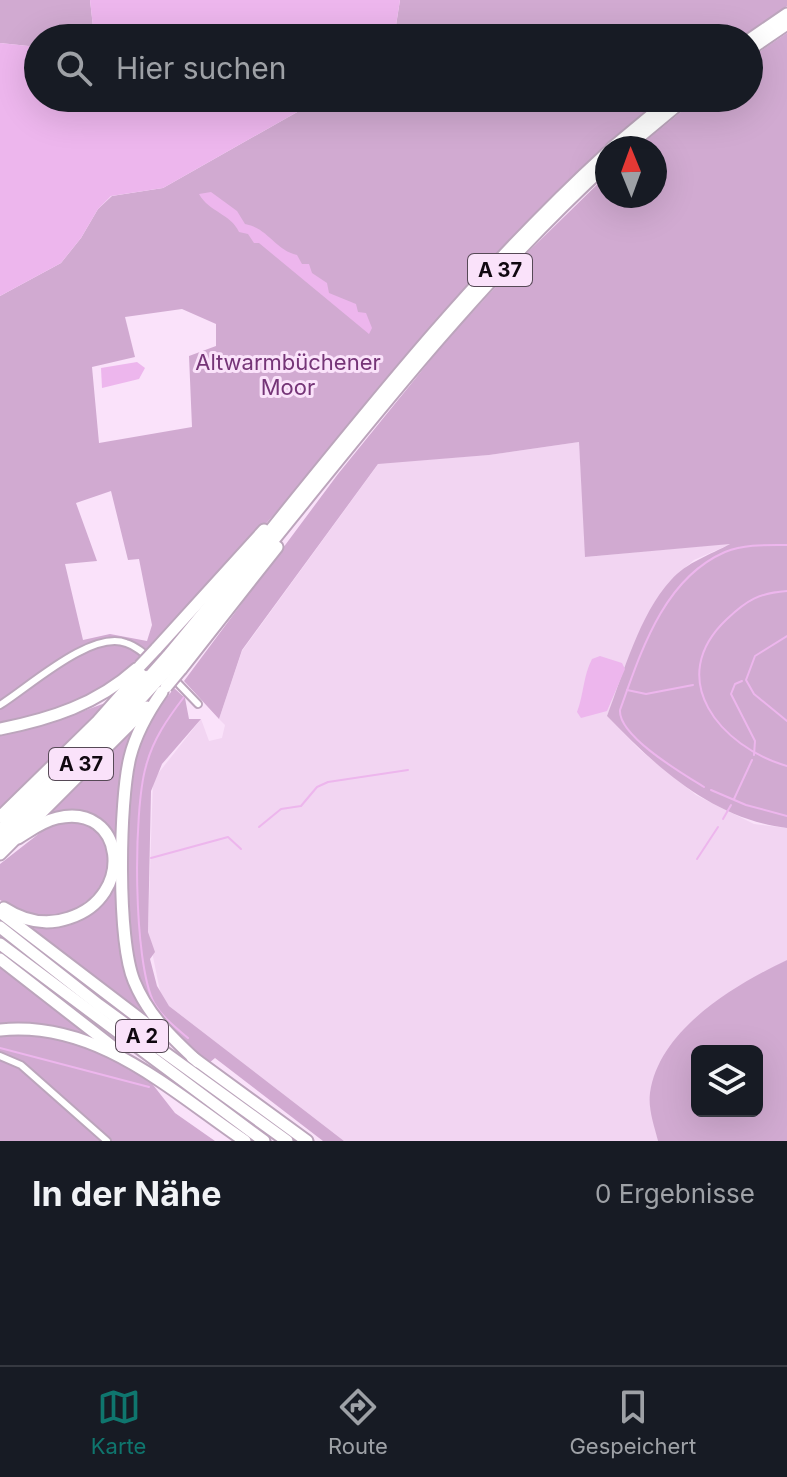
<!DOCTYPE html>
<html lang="de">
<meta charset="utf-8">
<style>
body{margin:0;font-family:Inter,sans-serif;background:#242831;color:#f1f3f6}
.controls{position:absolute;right:24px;bottom:24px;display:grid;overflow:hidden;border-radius:12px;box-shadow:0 8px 32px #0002}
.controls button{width:72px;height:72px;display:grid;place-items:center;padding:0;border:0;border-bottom:2px solid #363941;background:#171b24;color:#f1f3f6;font:40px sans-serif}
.compass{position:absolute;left:595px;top:136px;width:72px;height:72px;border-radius:50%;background:#171b24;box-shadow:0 8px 32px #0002;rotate:359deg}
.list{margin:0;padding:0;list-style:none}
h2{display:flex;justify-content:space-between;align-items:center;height:104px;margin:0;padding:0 32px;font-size:34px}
h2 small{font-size:26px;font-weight:400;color:#9ea1a6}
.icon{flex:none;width:44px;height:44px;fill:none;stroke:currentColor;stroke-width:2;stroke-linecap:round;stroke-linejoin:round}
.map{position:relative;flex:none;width:787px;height:1141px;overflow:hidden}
.search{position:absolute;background:#171b24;box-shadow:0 8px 32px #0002;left:24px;right:24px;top:24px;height:88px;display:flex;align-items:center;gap:20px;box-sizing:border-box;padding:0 28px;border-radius:44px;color:#9ea1a6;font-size:30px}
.sheet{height:224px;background:#171b24}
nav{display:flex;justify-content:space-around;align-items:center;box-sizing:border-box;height:112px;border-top:2px solid #363941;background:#171b24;font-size:22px;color:#9ea1a6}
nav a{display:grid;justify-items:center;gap:4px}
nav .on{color:#0f766e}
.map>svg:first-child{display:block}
.built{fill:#f2d5f2}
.green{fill:#d1aad1;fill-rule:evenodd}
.water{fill:#edb6ed}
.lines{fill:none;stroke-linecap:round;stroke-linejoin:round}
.stream{stroke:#edb6ed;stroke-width:2}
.street-casing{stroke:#bca5bc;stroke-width:10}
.highway-casing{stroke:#bca5bc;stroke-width:15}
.street{stroke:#fff;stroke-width:6}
.highway{stroke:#fff;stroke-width:11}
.highway-bridge-casing{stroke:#bca5bc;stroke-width:15;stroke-linecap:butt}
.highway-bridge{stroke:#fff;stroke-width:11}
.labels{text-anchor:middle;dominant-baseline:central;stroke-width:6;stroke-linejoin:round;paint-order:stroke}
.shield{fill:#fae2fa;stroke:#564956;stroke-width:2}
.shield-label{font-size:20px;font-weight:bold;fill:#100810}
.park-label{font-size:22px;fill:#753577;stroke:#fae2fa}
</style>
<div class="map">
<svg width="787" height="1141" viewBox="0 0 787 1141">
<rect width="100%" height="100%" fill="#fae2fa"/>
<path class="built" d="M579 442 586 557 733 543 694 560 672 579 654 603 607 716 640 750 696 795 754 824 787 828V960L730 993 691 1023 675 1040 662 1061 650 1105 658 1141H344L169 1006 161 996 148 932 153 780 201 719 209 741 222 738 225 725 219 719 242 651 379 463 489 455Z"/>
<g class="green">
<path d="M0 0H90L93 27 73 38H38V47L0 43Z"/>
<path d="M400 0H787V6L742 38H394Z"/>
<path d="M787 33V828C713 819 657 768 607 716 624 672 639 615 671 580 687 562 710 555 730 544L585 557 579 442 489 455 378 464 242 650 219 719 184 681 338 474 445 342 525 255 607 175V196H655V148H637L698 98H749V59Z"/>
<path d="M322 98H662C523 212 411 350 297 488 246 548 190 605 138 664 90 701 58 711 0 726V296L61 263 81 238 98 209 112 196 163 188ZM182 309 216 324V346L189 356 192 427 99 443 92 367 135 357 125 317ZM111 491 128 560 139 559 152 625 147 641 110 634 83 640 65 564 97 561 76 503Z"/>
<path d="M174 688 185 698 189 719H201L162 764 151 791 148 932 155 952 150 959 157 986 169 1006 344 1141H323L215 1058 209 1063C176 1038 147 1011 134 970 119 925 124 797 137 751 145 726 159 708 174 688Z"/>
<path d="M108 702 0 812V735L51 723Z"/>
<path d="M142 715 131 745 122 945 166 1035 18 920 53 924 110 892 118 873 100 824 42 820Z"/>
<path d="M71 821C155 837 84 958 0 900V864L50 825Z"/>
<path d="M787 960V1141H658C654 1125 648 1109 650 1093 659 1029 735 985 787 960ZM757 1051V1111H697V1051Z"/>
<path d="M0 965 103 1043 57 1027H0Z"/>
<path d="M24 1034 73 1037 123 1065 150 1081 175 1113 215 1141H0V1036Z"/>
</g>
<g class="water">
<path d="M90 0H400L394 38H73L93 27Z"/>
<path d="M0 43 38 47V98H322L163 188 111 196 98 209 81 238 61 263 0 296Z"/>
<path d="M211 192 237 211 245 224C268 228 275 250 297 255L302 264H309L312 273 327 283 329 293 356 304 358 312 366 313 372 328 369 334 259 243H254L248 234 239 232C231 214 209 212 199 194Z"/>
<path d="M137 362 145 368 139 379 102 388 101 368Z"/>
<path d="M600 656 622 663 625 669 607 711 581 718 577 712C584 694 583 676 592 659Z"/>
</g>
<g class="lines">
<g class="stream">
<path d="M787 591C759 593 747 600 727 619 663 679 721 747 787 766"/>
<path d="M787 636 755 656 746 680 754 694 787 721"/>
<path d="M742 681 735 684 731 694 755 741 754 755"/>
<path d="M627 690 646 694 693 685"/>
<path d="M184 697C168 718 153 739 146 766 133 811 133 962 154 1003 162 1017 175 1027 188 1038"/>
<path d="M704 787C683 774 618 736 620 710 641 652 663 579 725 552 745 544 766 545 787 545"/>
<path d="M711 790 746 805 787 816"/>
<path d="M734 799 752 760"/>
<path d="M723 819 731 805"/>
<path d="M259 827 281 809 301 806 317 787 328 782 408 770"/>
<path d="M151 858 228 837 241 849"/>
<path d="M697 859 718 827"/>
<path d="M0 1048 149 1087"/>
</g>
<defs>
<g id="street">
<path d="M173 678 198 704"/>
<path d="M0 705C29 687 91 630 126 643 139 647 150 659 161 668"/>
<path d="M0 1056 21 1065 107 1141"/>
</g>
<g id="highway">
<path d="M749 40 787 14"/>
<path d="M749 50 787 24"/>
<path d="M612 148 672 98"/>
<path d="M626 148 686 98"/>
<path d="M156 649 264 530"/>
<path d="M167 657C310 486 442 304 607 153"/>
<path d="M173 663C315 494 444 314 607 164"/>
<path d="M181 669 277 547"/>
<path d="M162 692C148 712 136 733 130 757 119 801 117 940 134 981 148 1015 172 1038 198 1062"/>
<path d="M0 729C51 719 97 704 136 669"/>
<path d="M0 817 98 721 144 669"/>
<path d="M0 830 58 775 151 675"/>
<path d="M0 842 65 781 158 680"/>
<path d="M0 854 147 707"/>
<path d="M4 908C24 921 46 926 69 918 136 897 125 802 57 818 43 821 31 830 18 838"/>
<path d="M0 912 165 1038"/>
<path d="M0 927 99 1005 287 1141"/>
<path d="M0 944 264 1141"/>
<path d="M0 959 113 1047"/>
<path d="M0 1030C97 1020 170 1090 245 1141"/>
<path d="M192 1057 307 1141"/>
</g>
</defs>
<use href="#street" class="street-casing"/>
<use href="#highway" class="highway-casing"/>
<use href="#street" class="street"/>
<use href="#highway" class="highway"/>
<defs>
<g id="highway-bridge">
<path d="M140 666 156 649"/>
<path d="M151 675 167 657"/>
<path d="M158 680 173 663"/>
<path d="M166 687 181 669"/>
</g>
</defs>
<use href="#highway-bridge" class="highway-bridge-casing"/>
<use href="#highway-bridge" class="highway-bridge"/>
</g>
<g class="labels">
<g class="shield">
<rect x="468" y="254" width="64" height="32" rx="6"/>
<rect x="49" y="748" width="64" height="32" rx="6"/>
<rect x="116" y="1020" width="52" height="32" rx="6"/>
</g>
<g class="shield-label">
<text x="500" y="270">A 37</text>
<text x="81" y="764">A 37</text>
<text x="142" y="1036">A 2</text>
</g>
<g class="park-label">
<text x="288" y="362">Altwarmbüchener<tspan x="288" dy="25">Moor</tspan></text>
</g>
</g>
</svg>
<div class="controls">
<button><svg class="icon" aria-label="layers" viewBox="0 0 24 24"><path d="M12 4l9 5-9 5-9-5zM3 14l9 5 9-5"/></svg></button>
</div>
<svg class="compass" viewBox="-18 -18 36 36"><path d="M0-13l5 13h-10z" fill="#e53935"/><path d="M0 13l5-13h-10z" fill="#9ea1a6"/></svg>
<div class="search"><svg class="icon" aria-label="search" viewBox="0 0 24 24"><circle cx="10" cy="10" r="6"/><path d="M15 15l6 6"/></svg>Hier suchen</div>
</div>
<section class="sheet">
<h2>In der Nähe<small>0 Ergebnisse</small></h2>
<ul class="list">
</ul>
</section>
<nav>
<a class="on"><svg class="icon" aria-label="map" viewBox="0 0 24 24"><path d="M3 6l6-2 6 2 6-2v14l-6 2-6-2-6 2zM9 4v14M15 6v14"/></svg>Karte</a>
<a><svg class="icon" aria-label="directions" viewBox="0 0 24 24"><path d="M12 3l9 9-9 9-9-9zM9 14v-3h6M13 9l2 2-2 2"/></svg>Route</a>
<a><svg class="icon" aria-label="saved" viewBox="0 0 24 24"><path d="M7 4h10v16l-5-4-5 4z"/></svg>Gespeichert</a>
</nav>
